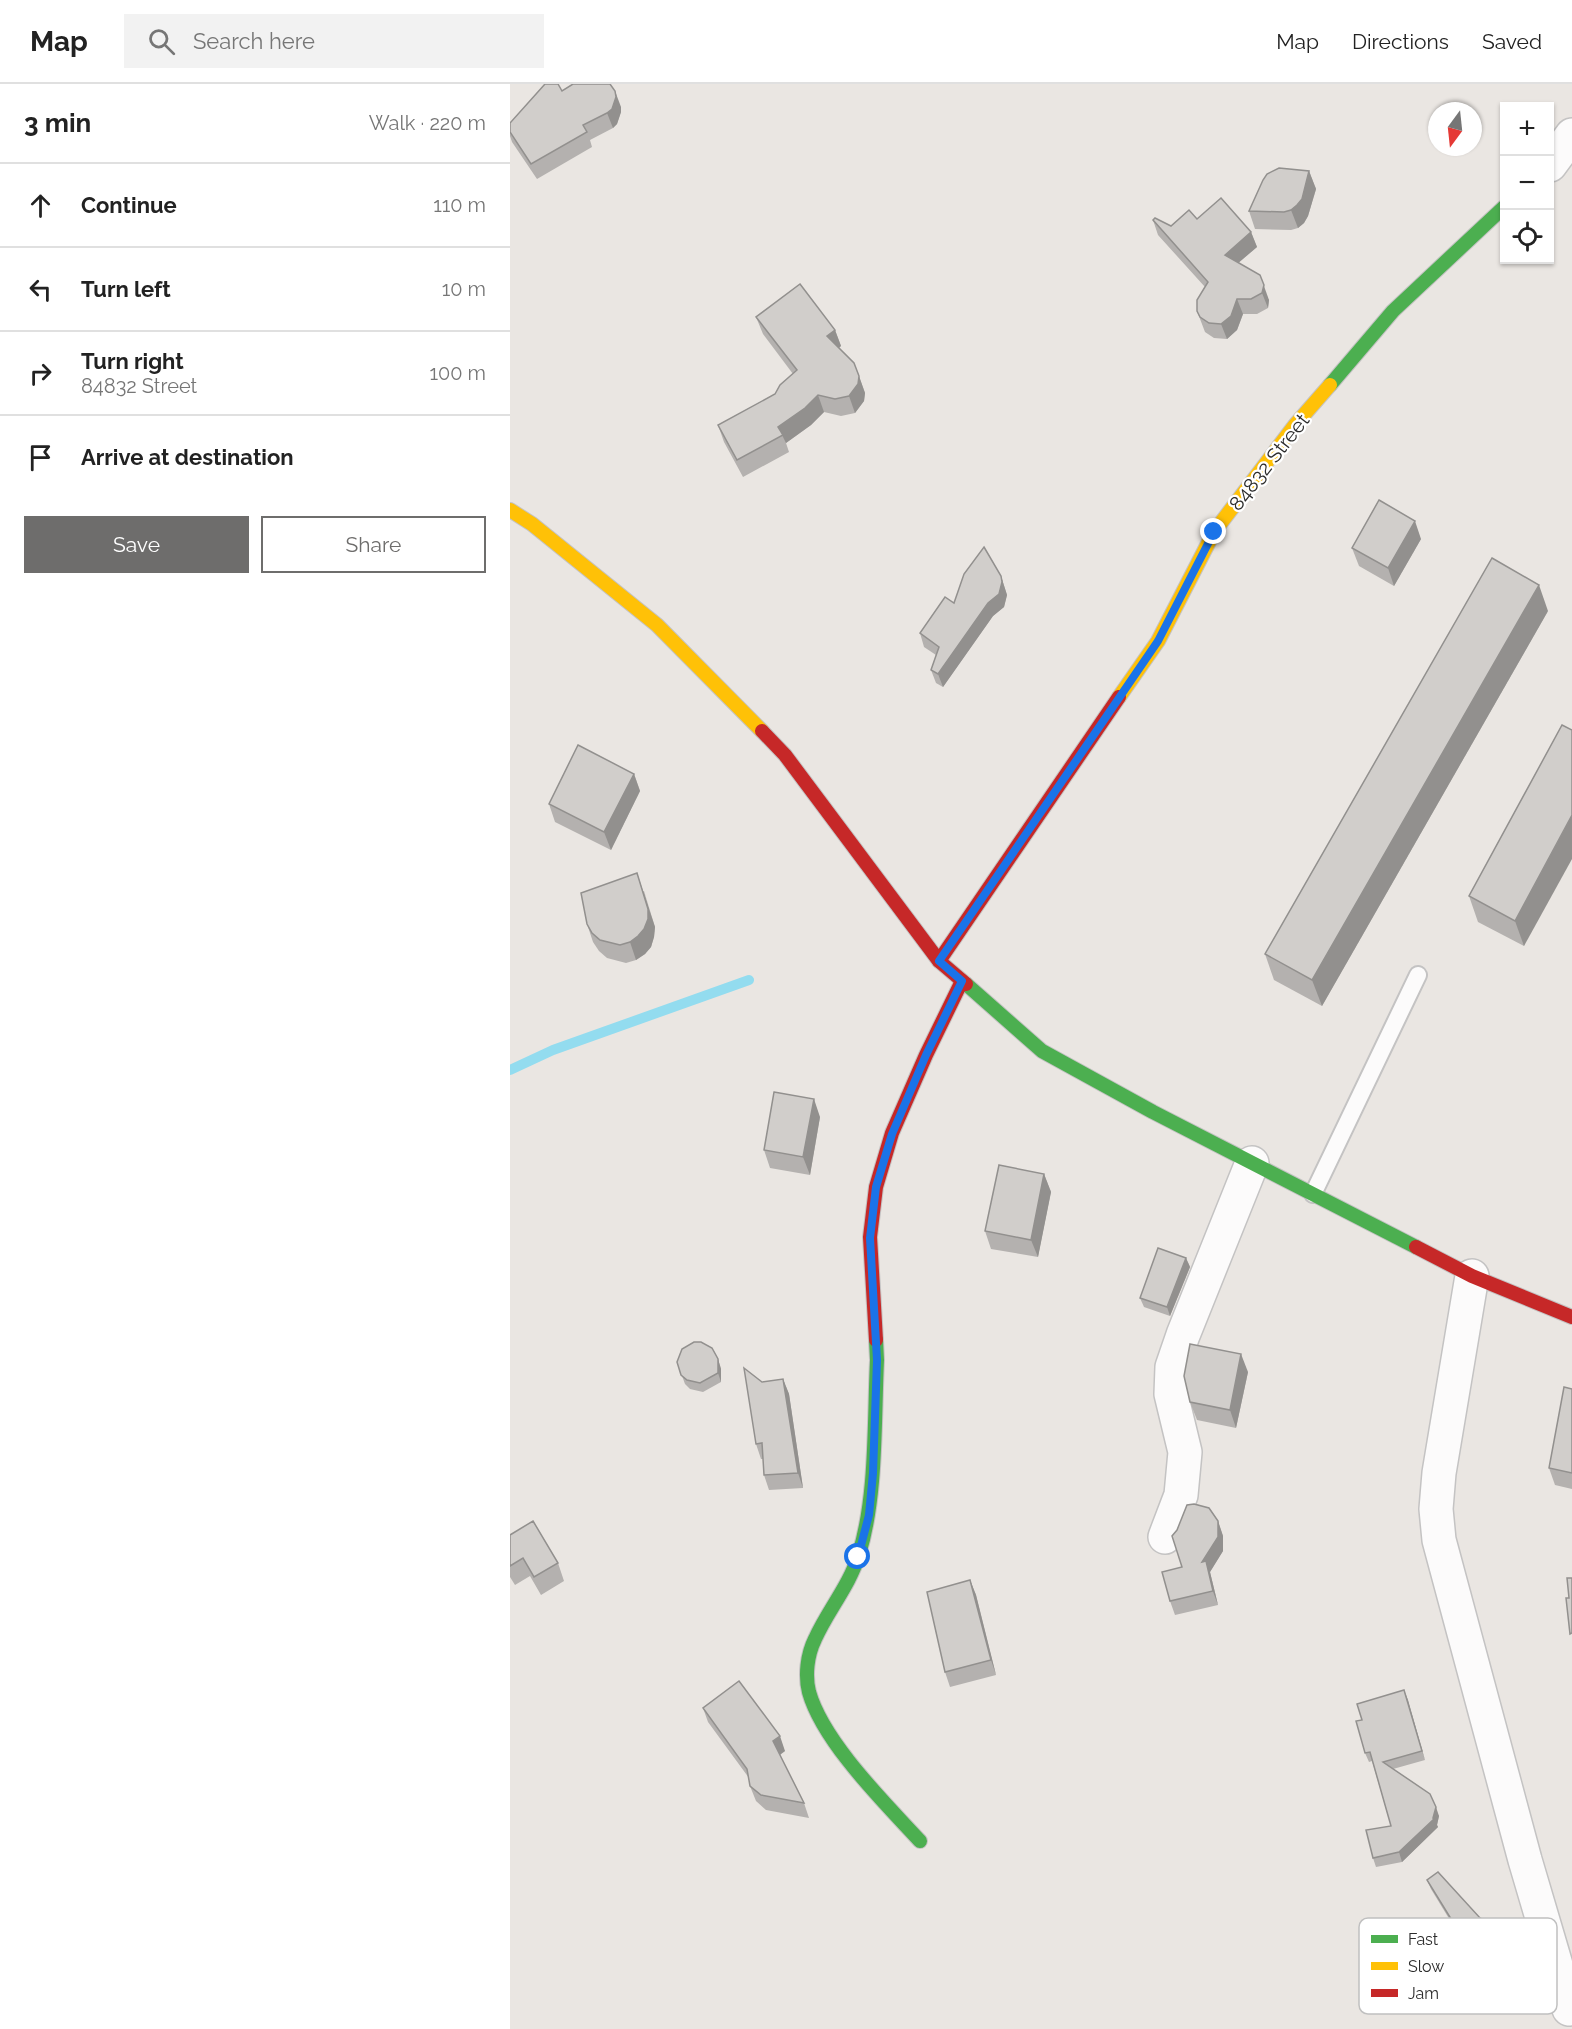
<!DOCTYPE html>
<meta charset="utf-8">
<style>
body{margin:0;font-family:Raleway,sans-serif;background:#f2f2f2;color:#222}
.controls{position:absolute;right:18px;top:18px;display:grid;overflow:hidden;border-radius:0px;box-shadow:0 2px 4px #0004}
.controls button{width:54px;height:54px;display:grid;place-items:center;padding:0;border:0;border-bottom:2px solid #e0e0e0;background:#fff;color:#222;font:30px sans-serif}
.compass{position:absolute;left:918px;top:18px;width:54px;height:54px;border-radius:50%;background:#fff;box-shadow:0 2px 4px #0004;rotate:195deg}
.stop{position:absolute;width:18px;height:18px;margin:-14px;border:4px solid #1a73e8;border-radius:50%;background:#fff}
.stop.end{background:#1a73e8;border-color:#fff;box-shadow:0 2px 6px #0008}
.list{margin:0;padding:0;list-style:none}
h2{display:flex;justify-content:space-between;align-items:center;height:78px;margin:0;padding:0 24px;font-size:26px}
h2 small{font-size:20px;font-weight:400;color:#767676}
.list li{display:grid;grid-template-columns:39px 1fr auto;gap:18px;align-items:center;box-sizing:border-box;height:84px;padding:0 24px;border-top:2px solid #e0e0e0}
.list b{display:block;font-size:22px;white-space:nowrap}
.list p{margin:0;font-size:20px;white-space:nowrap;color:#767676}
.list em{font-size:20px;font-style:normal;color:#767676}
.actions{display:flex;gap:12px;padding:18px 24px}
.actions a{flex:1;padding:14px 0;border:2px solid #6e6d6c;border-radius:0px;text-align:center;font-size:21px;color:#6e6d6c}
.actions .main{background:#6e6d6c;color:#fff}
.icon{flex:none;width:33px;height:33px;fill:none;stroke:currentColor;stroke-width:2;stroke-linecap:round;stroke-linejoin:round}
.map{position:relative;flex:none;width:1062px;height:1945px;overflow:hidden}
header{display:flex;align-items:center;gap:36px;box-sizing:border-box;height:84px;padding:0 30px;background:#fff;border-bottom:2px solid #e0e0e0}
header strong{font-size:28px}
nav{display:flex;gap:33px;margin-inline-start:auto;font-size:21px}
.search{width:420px;height:54px;background:#f2f2f2;display:flex;align-items:center;gap:15px;box-sizing:border-box;padding:0 21px;border-radius:0px;color:#767676;font-size:22px}
main{display:flex}
aside{flex:1;background:#fff}
.map>svg:first-child{display:block}
.lines{fill:none;stroke-linecap:round;stroke-linejoin:round}
.stream{stroke:#93dcef;stroke-width:10}
.lane-casing{stroke:#c4c3c3;stroke-width:20}
.street-casing{stroke:#c4c3c3;stroke-width:36}
.fast-casing{stroke:#c4c3c3;stroke-width:16}
.slow-casing{stroke:#c4c3c3;stroke-width:16}
.jam-casing{stroke:#c4c3c3;stroke-width:16}
.lane{stroke:#fcfbfb;stroke-width:16}
.street{stroke:#fcfbfb;stroke-width:33}
.fast{stroke:#4caf50;stroke-width:14}
.slow{stroke:#ffc107;stroke-width:14}
.jam{stroke:#c62828;stroke-width:14}
.wall{fill:#b4b1af}
.shaded-wall{fill:#92908e}
.building{fill:#d1cecb;stroke:#92908e;stroke-width:1.5}
.route{stroke:#1a73e8;stroke-width:8}
.labels{text-anchor:middle;dominant-baseline:central;stroke-width:4.5;stroke-linejoin:round;paint-order:stroke}
.street-label{font-size:20px;fill:#2c2c2c;stroke:#fff}
.key{fill:#fff;stroke:#c0c0c0;stroke-width:1.5}
.key-label{font-size:16px;fill:#2c2c2c}
</style>
<header>
<strong>Map</strong>
<div class="search"><svg class="icon" aria-label="search" viewBox="0 0 24 24"><circle cx="10" cy="10" r="6"/><path d="M15 15l6 6"/></svg>Search here</div>
<nav><a>Map</a><a>Directions</a><a>Saved</a></nav>
</header>
<main>
<aside>
<h2>3 min<small>Walk · 220 m</small></h2>
<ul class="list">
<li><svg class="icon" aria-label="ahead" viewBox="0 0 24 24"><path d="M12 20V5M6 11l6-6 6 6"/></svg><div><b>Continue</b></div><em>110 m</em></li>
<li><svg class="icon" aria-label="left" viewBox="0 0 24 24"><path d="M17 20v-9H6M10 6l-5 5 5 5"/></svg><div><b>Turn left</b></div><em>10 m</em></li>
<li><svg class="icon" aria-label="right" viewBox="0 0 24 24"><path d="M7 20v-9h11M14 6l5 5-5 5"/></svg><div><b>Turn right</b><p>84832 Street</p></div><em>100 m</em></li>
<li><svg class="icon" aria-label="arrive" viewBox="0 0 24 24"><path d="M6 21V4h12l-3 4 3 4H6"/></svg><div><b>Arrive at destination</b></div></li>
</ul>
<div class="actions"><a class="main">Save</a><a>Share</a></div>
</aside>
<div class="map">
<svg width="1062" height="1945" viewBox="0 0 1062 1945">
<rect width="100%" height="100%" fill="#eae6e2"/>
<g class="lines">
<path class="stream" d="M0 986 43 966 239 896"/>
<defs>
<path id="lane" d="M803 1110 908 891"/>
<g id="street">
<path d="M1040 81 1062 51"/>
<path d="M962 1192 929 1389 926 1425 929 1456 1015 1776 1059 1925"/>
<path d="M655 1453 671 1411 675 1368 661 1310 662 1283 673 1251 742 1079"/>
</g>
<g id="fast">
<path d="M820 301 883 227 994 123"/>
<path d="M456 900 532 967 643 1028 906 1163"/>
<path d="M366 1256 367 1276C364 1338 367 1412 349 1470 340 1501 318 1526 305 1555 297 1571 295 1592 299 1608 313 1658 375 1719 410 1757"/>
</g>
<g id="slow">
<path d="M0 426 22 440 147 541 252 647"/>
<path d="M609 613 648 557 704 448 785 341 820 301"/>
</g>
<g id="jam">
<path d="M252 647 275 671 429 877 456 900"/>
<path d="M429 877 609 613"/>
<path d="M906 1163 962 1192 1062 1233"/>
<path d="M366 1256 360 1153 366 1103 382 1049 416 971 452 897"/>
</g>
</defs>
<use href="#lane" class="lane-casing"/>
<use href="#street" class="street-casing"/>
<use href="#fast" class="fast-casing"/>
<use href="#slow" class="slow-casing"/>
<use href="#jam" class="jam-casing"/>
<use href="#lane" class="lane"/>
<use href="#street" class="street"/>
<use href="#fast" class="fast"/>
<use href="#slow" class="slow"/>
<use href="#jam" class="jam"/>
</g>
<g class="wall">
<path d="M52 7 111 23V28L107 40 103 44 80 56 82 63 27 95 2 58 0 52V39Z"/>
<path d="M799 87 806 105 798 132 794 139 788 144 781 146 745 145 739 127Z"/>
<path d="M687 135 741 148 747 163 728 179 759 216 758 224 747 230H733L727 246 717 255 704 254 695 248 687 227 695 203 648 151 643 136 661 142Z"/>
<path d="M246 233 325 246 331 262 329 264 344 279 355 309 354 317 345 329 331 332 314 328 301 341 276 359 279 368 233 393 214 358 208 341 265 310 283 290 253 250Z"/>
<path d="M911 455 884 502 849 482 842 464Z"/>
<path d="M491 492 497 511 494 523 483 532 433 603 426 599 421 586 426 571 414 563 410 549 444 519Z"/>
<path d="M1038 527 812 922 764 896 755 870Z"/>
<path d="M1052 641 1014 862 968 838 959 812Z"/>
<path d="M124 690 130 707 101 766 45 738 39 720Z"/>
<path d="M134 807 145 843 144 853 141 863 135 870 126 876 116 879 97 874 89 867 83 858 77 840Z"/>
<path d="M310 1033 300 1091 260 1084 254 1066Z"/>
<path d="M534 1090 541 1108 528 1173 481 1165 475 1147Z"/>
<path d="M676 1174 680 1183 660 1232 634 1223 630 1214Z"/>
<path d="M208 1275 211 1285V1298L193 1308 180 1305 175 1300 167 1278Z"/>
<path d="M738 1288 726 1344 687 1336 680 1318Z"/>
<path d="M273 1295 279 1310 293 1404 259 1406 254 1391 253 1375H251L246 1360 252 1298Z"/>
<path d="M1062 1305V1405L1045 1401 1039 1384Z"/>
<path d="M708 1437 713 1452V1467L700 1488 708 1521 665 1531 660 1517Z"/>
<path d="M0 1451 48 1479 54 1497 31 1511 20 1492 5 1501 0 1493Z"/>
<path d="M460 1496 466 1511 486 1591 440 1603 435 1588Z"/>
<path d="M894 1606 915 1676 883 1685 929 1732 927 1741 928 1743 892 1778 866 1783 863 1774 881 1742 862 1677 859 1678 855 1669 852 1636Z"/>
<path d="M193 1624 275 1667 270 1671 294 1719 299 1734 256 1726 246 1717 240 1702 239 1694 198 1638Z"/>
<path d="M917 1796 970 1834 1008 1873 1011 1882 963 1874 921 1805Z"/>
</g>
<g class="shaded-wall">
<path d="M105 7 111 23V28L107 40 103 44 97 29Z"/>
<path d="M799 87 806 105 798 132 794 139 788 144 781 126Z"/>
<path d="M741 148 747 163 720 186 715 171Z"/>
<path d="M750 191 759 216 758 224 752 209Z"/>
<path d="M727 215 733 230 727 246 717 255 711 240Z"/>
<path d="M325 246 331 262 323 268 317 252Z"/>
<path d="M349 292 355 309 354 317 345 329 339 312Z"/>
<path d="M308 311 314 328 301 341 276 359 268 343Z"/>
<path d="M905 437 911 455 884 502 878 484Z"/>
<path d="M491 492 497 511 494 523 483 532 433 603 428 590Z"/>
<path d="M1029 501 1038 527 812 922 802 896Z"/>
<path d="M124 690 130 707 101 766 94 748Z"/>
<path d="M1062 731V775L1014 862 1005 837Z"/>
<path d="M127 789 145 843 144 853 141 863 135 870 126 876 120 858Z"/>
<path d="M304 1015 310 1033 300 1091 293 1073Z"/>
<path d="M534 1090 541 1108 528 1173 521 1156Z"/>
<path d="M676 1174 680 1183 660 1232 657 1223Z"/>
<path d="M731 1270 738 1288 726 1344 720 1326Z"/>
<path d="M208 1275 211 1285V1298L208 1289Z"/>
<path d="M273 1295 279 1310 293 1404 288 1389Z"/>
<path d="M708 1437 713 1452V1467L700 1488 708 1521 692 1478Z"/>
<path d="M460 1496 466 1511 486 1591 481 1576Z"/>
<path d="M894 1606 898 1616 915 1676 912 1667Z"/>
<path d="M270 1652 275 1667 268 1672 263 1657Z"/>
<path d="M926 1723 929 1732 927 1741 928 1743 892 1778 889 1768Z"/>
</g>
<g class="building">
<path d="M35 0H48L52 7 63 0H100L105 7 106 13 102 25 97 29 73 41 77 48 21 80 0 48V39Z"/>
<path d="M769 84 799 87 792 115 787 121 781 126 774 128 739 127 753 96 757 90Z"/>
<path d="M711 114 741 148 715 171 750 191 754 201 752 209 741 215H727L721 232 711 240 699 239 690 233 687 227V216L698 198 643 136 645 134 661 142 679 126 687 135Z"/>
<path d="M290 200 325 246 317 252 344 279 349 292 348 300 339 312 325 315 308 311 295 324 268 343 273 351 227 376 208 341 265 310 270 301 287 286 246 233Z"/>
<path d="M869 416 905 437 878 484 842 464Z"/>
<path d="M474 463 491 492 492 498 489 510 478 519 428 590 421 586 429 563 410 549 435 513 444 519 454 490Z"/>
<path d="M982 474 1029 501 802 896 755 870Z"/>
<path d="M1052 641 1062 646V731L1005 837 959 812Z"/>
<path d="M68 661 124 690 94 748 39 720Z"/>
<path d="M127 789 138 825V835L134 845 128 852 120 858 110 861 90 856 82 849 77 840 71 809Z"/>
<path d="M264 1008 304 1015 293 1073 254 1066Z"/>
<path d="M489 1081 534 1090 521 1156 475 1147Z"/>
<path d="M648 1164 676 1174 657 1223 630 1214Z"/>
<path d="M184 1258H191L202 1264 208 1275V1289L190 1299 177 1296 171 1291 167 1278 172 1265Z"/>
<path d="M680 1260 731 1270 720 1326 680 1318 674 1292Z"/>
<path d="M234 1284 252 1298 273 1295 288 1389 254 1391 252 1359 246 1360Z"/>
<path d="M1054 1303 1062 1305V1389L1039 1384Z"/>
<path d="M684 1420 699 1424 708 1437V1453L692 1478 696 1477 703 1507 660 1517 652 1488 672 1483 662 1452 667 1446 677 1421Z"/>
<path d="M23 1437 48 1479 24 1493 13 1474 0 1482V1451Z"/>
<path d="M1057 1494H1062V1549L1060 1550 1056 1514H1059Z"/>
<path d="M460 1496 481 1576 435 1588 417 1508Z"/>
<path d="M229 1597 270 1652 263 1657 294 1719 251 1711 240 1702 237 1685 193 1624Z"/>
<path d="M894 1606 912 1667 873 1678 920 1710 926 1723 923 1734H925L889 1768 863 1774 856 1746 881 1742 860 1668 855 1669 846 1637 852 1636 847 1620Z"/>
<path d="M928 1788 970 1834 980 1839 1008 1873 959 1864 917 1796Z"/>
</g>
<g class="lines">
<path class="route" d="M348 1473 359 1431 363 1389 367 1276 360 1154 366 1103 382 1050 416 971 452 897 429 877 648 557 704 448"/>
</g>
<g class="labels">
<g class="street-label">
<text transform="translate(759 378) rotate(-52)">84832 Street</text>
</g>
</g>
<rect x="849" y="1834" width="198" height="96" rx="9" class="key"/>
<rect x="861" y="1851" width="27" height="8" fill="#4caf50"/>
<rect x="861" y="1878" width="27" height="8" fill="#ffc107"/>
<rect x="861" y="1905" width="27" height="8" fill="#c62828"/>
<g class="key-label">
<text x="898" y="1861">Fast</text>
<text x="898" y="1888">Slow</text>
<text x="898" y="1915">Jam</text>
</g>
</svg>
<div class="controls">
<button>+</button>
<button>−</button>
<button><svg class="icon" aria-label="locate" viewBox="0 0 24 24"><circle cx="12" cy="12" r="6"/><path d="M12 2v4M12 18v4M2 12h4M18 12h4"/></svg></button>
</div>
<svg class="compass" viewBox="-18 -18 36 36"><path d="M0-13l5 13h-10z" fill="#e53935"/><path d="M0 13l5-13h-10z" fill="#767676"/></svg>
<div class="stop" style="left:348px;top:1473px"></div>
<div class="stop end" style="left:704px;top:448px"></div>
</div>
</main>
